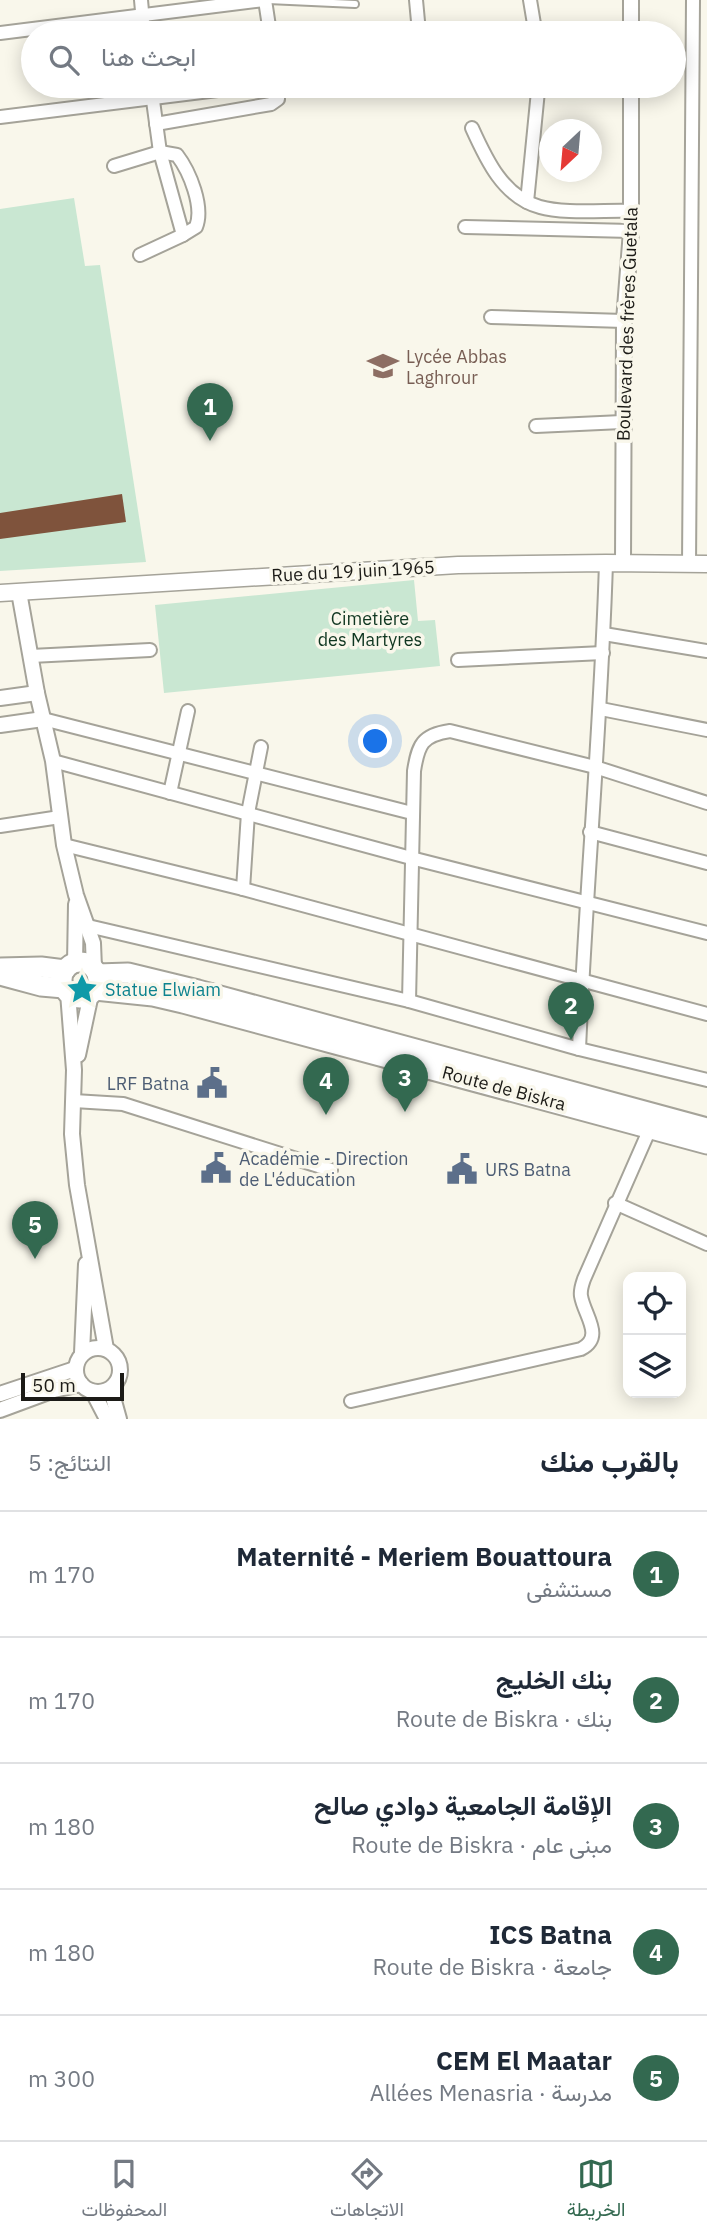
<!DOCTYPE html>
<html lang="ar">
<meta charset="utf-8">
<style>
body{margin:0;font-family:"IBM Plex Sans",Vazirmatn,sans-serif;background:#f6f6f7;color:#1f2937;direction:rtl}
.controls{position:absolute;right:21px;bottom:21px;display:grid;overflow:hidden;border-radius:14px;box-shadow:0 4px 18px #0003}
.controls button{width:63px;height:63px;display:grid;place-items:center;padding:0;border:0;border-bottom:2px solid #e0e1e3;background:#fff;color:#1f2937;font:35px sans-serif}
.compass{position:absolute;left:539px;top:119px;width:63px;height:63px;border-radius:50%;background:#fff;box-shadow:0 4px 18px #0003;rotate:206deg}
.scale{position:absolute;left:21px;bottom:18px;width:103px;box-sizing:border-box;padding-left:7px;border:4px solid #1c1b17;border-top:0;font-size:19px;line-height:24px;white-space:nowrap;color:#1c1b17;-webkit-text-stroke:5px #f9f7eb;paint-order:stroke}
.you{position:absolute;left:376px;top:742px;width:24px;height:24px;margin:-18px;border:5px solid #fff;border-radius:50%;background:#1a73e8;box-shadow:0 0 0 10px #1a73e833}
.badge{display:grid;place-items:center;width:46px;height:46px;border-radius:50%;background:#336950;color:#fff;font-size:23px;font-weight:700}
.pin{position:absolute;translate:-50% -58px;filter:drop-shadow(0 2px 4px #0008)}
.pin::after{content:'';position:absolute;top:37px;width:24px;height:21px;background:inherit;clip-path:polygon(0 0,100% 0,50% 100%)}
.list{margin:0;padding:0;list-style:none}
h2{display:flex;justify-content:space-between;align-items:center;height:91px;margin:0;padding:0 28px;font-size:30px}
h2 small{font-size:23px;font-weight:400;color:#747a83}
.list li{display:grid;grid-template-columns:46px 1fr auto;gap:21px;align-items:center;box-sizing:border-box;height:126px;padding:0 28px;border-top:2px solid #e0e1e3}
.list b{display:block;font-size:26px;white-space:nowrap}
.list p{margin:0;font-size:23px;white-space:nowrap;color:#747a83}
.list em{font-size:23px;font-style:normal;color:#747a83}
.icon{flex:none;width:38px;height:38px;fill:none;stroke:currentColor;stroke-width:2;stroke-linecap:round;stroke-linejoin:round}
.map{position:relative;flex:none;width:707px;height:1419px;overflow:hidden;direction:ltr}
.search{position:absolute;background:#fff;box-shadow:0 4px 18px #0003;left:21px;right:21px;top:21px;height:77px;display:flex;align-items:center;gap:18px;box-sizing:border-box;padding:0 24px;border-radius:38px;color:#747a83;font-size:26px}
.sheet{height:721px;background:#fff}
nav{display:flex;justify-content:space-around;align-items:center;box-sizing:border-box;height:98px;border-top:2px solid #e0e1e3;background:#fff;font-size:19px;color:#747a83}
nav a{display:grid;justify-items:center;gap:4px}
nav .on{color:#336950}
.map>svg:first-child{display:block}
.green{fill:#c9e7d2}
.building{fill:#7f533c}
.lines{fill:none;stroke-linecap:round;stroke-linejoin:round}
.service-casing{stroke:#a5a399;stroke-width:10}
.minor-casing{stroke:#a5a399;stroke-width:16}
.tertiary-casing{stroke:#a5a399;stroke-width:18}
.secondary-casing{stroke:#a5a399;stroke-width:19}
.primary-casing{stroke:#a5a399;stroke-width:23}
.service{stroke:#fff;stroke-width:6}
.minor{stroke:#fff;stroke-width:12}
.tertiary{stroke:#fff;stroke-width:14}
.secondary{stroke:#fff;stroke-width:16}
.primary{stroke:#fff;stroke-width:19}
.labels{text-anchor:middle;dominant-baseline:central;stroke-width:7;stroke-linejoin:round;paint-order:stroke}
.street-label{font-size:18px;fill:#1c1b17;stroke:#f9f7eb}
.education-label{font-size:18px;fill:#785e54;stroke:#f9f7eb;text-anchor:start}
.park-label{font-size:18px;fill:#0f3620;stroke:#f9f7eb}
.culture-label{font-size:18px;fill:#0d838f;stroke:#f9f7eb;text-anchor:start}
.service-label{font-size:18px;fill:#4e5e75;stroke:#f9f7eb;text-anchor:start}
</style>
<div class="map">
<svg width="707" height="1419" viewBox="0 0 707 1419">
<rect width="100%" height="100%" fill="#f9f7eb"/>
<g class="green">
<path d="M74 198 85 266 100 265 146 562 0 571V209Z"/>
<path d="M414 580 418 621 435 620 440 666 164 693 155 605Z"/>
</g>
<path class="building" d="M122 494 126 522 0 539V513Z"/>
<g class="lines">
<defs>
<path id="service" d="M268 0 355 4"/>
<g id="minor">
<path d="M141 0 144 33"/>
<path d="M265 0 270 33"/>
<path d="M416 0 419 32"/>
<path d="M530 0 534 24 541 33"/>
<path d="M0 33 264 0"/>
<path d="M151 86 160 152 183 235"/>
<path d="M0 117 250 86"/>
<path d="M156 124 271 104 278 99 277 86"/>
<path d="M472 128C486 159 503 197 540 207 563 214 606 210 631 211"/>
<path d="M114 166 160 152 177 155C190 172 204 207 196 227L183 235 140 255"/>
<path d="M527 202 538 91"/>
<path d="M465 227 631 231"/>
<path d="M491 317 624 321"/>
<path d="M536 426 622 422"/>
<path d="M689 565 693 0"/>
<path d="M604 634 707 651"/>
<path d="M31 656 150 650"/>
<path d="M458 660 603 653"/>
<path d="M601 709 707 730"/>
<path d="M43 719 412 813"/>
<path d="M53 761 411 858 707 933"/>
<path d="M170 793 188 711"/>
<path d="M0 826 60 817"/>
<path d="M590 832 707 863"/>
<path d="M64 845 243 889 707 1014"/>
<path d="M243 889 248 813 261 747"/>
<path d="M88 926 409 1001 579 1049 707 1080"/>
<path d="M409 1001 414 771C418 745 422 735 450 731L595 767 707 803"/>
<path d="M579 1049C586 887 601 725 606 563"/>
<path d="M74 1101 123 1104 331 1170"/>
<path d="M615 1203 707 1244"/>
<path d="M351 1401 581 1349C605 1337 584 1315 581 1296 580 1290 582 1285 584 1279L652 1124"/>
</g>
<g id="tertiary">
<path d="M631 0V33"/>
<path d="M623 563 624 321 631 231V86"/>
<path d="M19 592 37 693 53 761 64 845 76 895 93 943 94 968"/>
<path d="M0 698 37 693"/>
<path d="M0 725 43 719"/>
<path d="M75 963 76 904"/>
<path d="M68 993 74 1070 72 1134 77 1185 106 1349"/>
<path d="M78 1055 91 994"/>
<circle cx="98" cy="1370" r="22"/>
<path d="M82 1353 86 1264"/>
<path d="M115 1385 114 1401 119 1419"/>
<path d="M93 1392 107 1419"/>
<path d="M0 1394 75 1369"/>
<path d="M0 1410 54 1390 81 1384"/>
</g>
<path id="secondary" d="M0 593 458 565 606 563 707 564"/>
<g id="primary">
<circle cx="80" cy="980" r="18"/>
<path d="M0 968 41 967 65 970"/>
<path d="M97 974 128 973 198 990 707 1128"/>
<path d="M0 975 41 986 64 988"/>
<path d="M95 990 153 996 183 1003 707 1144"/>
</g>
</defs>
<use href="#service" class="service-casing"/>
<use href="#minor" class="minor-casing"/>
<use href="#tertiary" class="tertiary-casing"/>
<use href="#secondary" class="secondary-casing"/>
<use href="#primary" class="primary-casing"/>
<use href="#service" class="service"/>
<use href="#minor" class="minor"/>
<use href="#tertiary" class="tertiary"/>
<use href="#secondary" class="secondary"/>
<use href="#primary" class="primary"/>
</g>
<defs>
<symbol id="school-bare" viewBox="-9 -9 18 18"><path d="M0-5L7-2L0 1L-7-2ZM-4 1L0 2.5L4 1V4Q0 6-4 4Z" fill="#8d6e63" stroke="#f9f7eb" stroke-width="2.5" paint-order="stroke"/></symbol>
<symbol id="sight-bare" viewBox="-9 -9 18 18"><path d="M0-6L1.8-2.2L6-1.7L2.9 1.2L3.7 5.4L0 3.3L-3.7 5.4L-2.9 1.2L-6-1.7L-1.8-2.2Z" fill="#0f9aa8" stroke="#f9f7eb" stroke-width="2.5" paint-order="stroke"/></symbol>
<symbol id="civic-bare" viewBox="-9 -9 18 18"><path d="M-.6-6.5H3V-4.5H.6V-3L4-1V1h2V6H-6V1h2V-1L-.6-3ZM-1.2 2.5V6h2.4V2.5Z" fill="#5c6f8a" stroke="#f9f7eb" stroke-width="2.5" paint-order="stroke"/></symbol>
</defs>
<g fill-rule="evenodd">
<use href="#school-bare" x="361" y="344" width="44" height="44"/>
<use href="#sight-bare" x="60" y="967" width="44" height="44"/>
<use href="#civic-bare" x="190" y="1061" width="44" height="44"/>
<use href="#civic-bare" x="194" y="1146" width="44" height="44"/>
<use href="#civic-bare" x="440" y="1147" width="44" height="44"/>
</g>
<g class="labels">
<g class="street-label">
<text transform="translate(627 324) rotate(-88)">Boulevard des frères Guetala</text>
<text transform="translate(353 571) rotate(-3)">Rue du 19 juin 1965</text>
<text transform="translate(504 1088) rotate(15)">Route de Biskra</text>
</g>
<g class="education-label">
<text x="406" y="356">Lycée Abbas<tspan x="406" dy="21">Laghrour</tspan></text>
</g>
<g class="park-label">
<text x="370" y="618">Cimetière<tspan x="370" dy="21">des Martyres</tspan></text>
</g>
<g class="culture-label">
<text x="105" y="989">Statue Elwiam</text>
</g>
<g class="service-label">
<text x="189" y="1083" text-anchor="end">LRF Batna</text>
<text x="239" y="1158">Académie - Direction<tspan x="239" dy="21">de L'éducation</tspan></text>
<text x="485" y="1169">URS Batna</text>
</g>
</g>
</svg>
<div class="controls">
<button><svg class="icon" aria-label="locate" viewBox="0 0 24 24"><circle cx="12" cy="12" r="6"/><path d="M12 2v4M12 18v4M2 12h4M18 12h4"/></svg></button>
<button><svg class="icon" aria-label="layers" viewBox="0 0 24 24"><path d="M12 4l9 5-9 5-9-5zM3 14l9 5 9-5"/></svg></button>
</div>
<svg class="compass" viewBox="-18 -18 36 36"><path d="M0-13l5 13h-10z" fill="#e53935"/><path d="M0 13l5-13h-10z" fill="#747a83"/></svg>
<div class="scale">50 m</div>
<div class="you"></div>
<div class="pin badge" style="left:210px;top:441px">1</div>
<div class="pin badge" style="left:571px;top:1040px">2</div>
<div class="pin badge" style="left:405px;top:1112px">3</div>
<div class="pin badge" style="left:326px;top:1115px">4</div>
<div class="pin badge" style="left:35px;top:1259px">5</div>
<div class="search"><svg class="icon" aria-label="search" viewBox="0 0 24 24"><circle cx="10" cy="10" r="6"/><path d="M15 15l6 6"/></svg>ابحث هنا</div>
</div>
<section class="sheet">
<h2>بالقرب منك<small>النتائج: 5</small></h2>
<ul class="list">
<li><span class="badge">1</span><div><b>Maternité - Meriem Bouattoura</b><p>مستشفى</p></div><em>170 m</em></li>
<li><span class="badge">2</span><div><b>بنك الخليج</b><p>بنك · Route de Biskra</p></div><em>170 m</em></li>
<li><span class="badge">3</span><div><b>الإقامة الجامعية دوادي صالح</b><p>مبنى عام · Route de Biskra</p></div><em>180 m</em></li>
<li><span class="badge">4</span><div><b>ICS Batna</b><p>جامعة · Route de Biskra</p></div><em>180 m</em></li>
<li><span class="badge">5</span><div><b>CEM El Maatar</b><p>مدرسة · Allées Menasria</p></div><em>300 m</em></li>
</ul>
</section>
<nav>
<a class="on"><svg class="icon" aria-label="map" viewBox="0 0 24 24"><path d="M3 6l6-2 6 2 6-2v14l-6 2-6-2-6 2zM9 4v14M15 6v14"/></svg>الخريطة</a>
<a><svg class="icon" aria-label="directions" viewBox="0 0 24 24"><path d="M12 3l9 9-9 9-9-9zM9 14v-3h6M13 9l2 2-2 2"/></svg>الاتجاهات</a>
<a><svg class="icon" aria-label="saved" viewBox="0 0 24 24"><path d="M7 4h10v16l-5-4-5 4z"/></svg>المحفوظات</a>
</nav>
